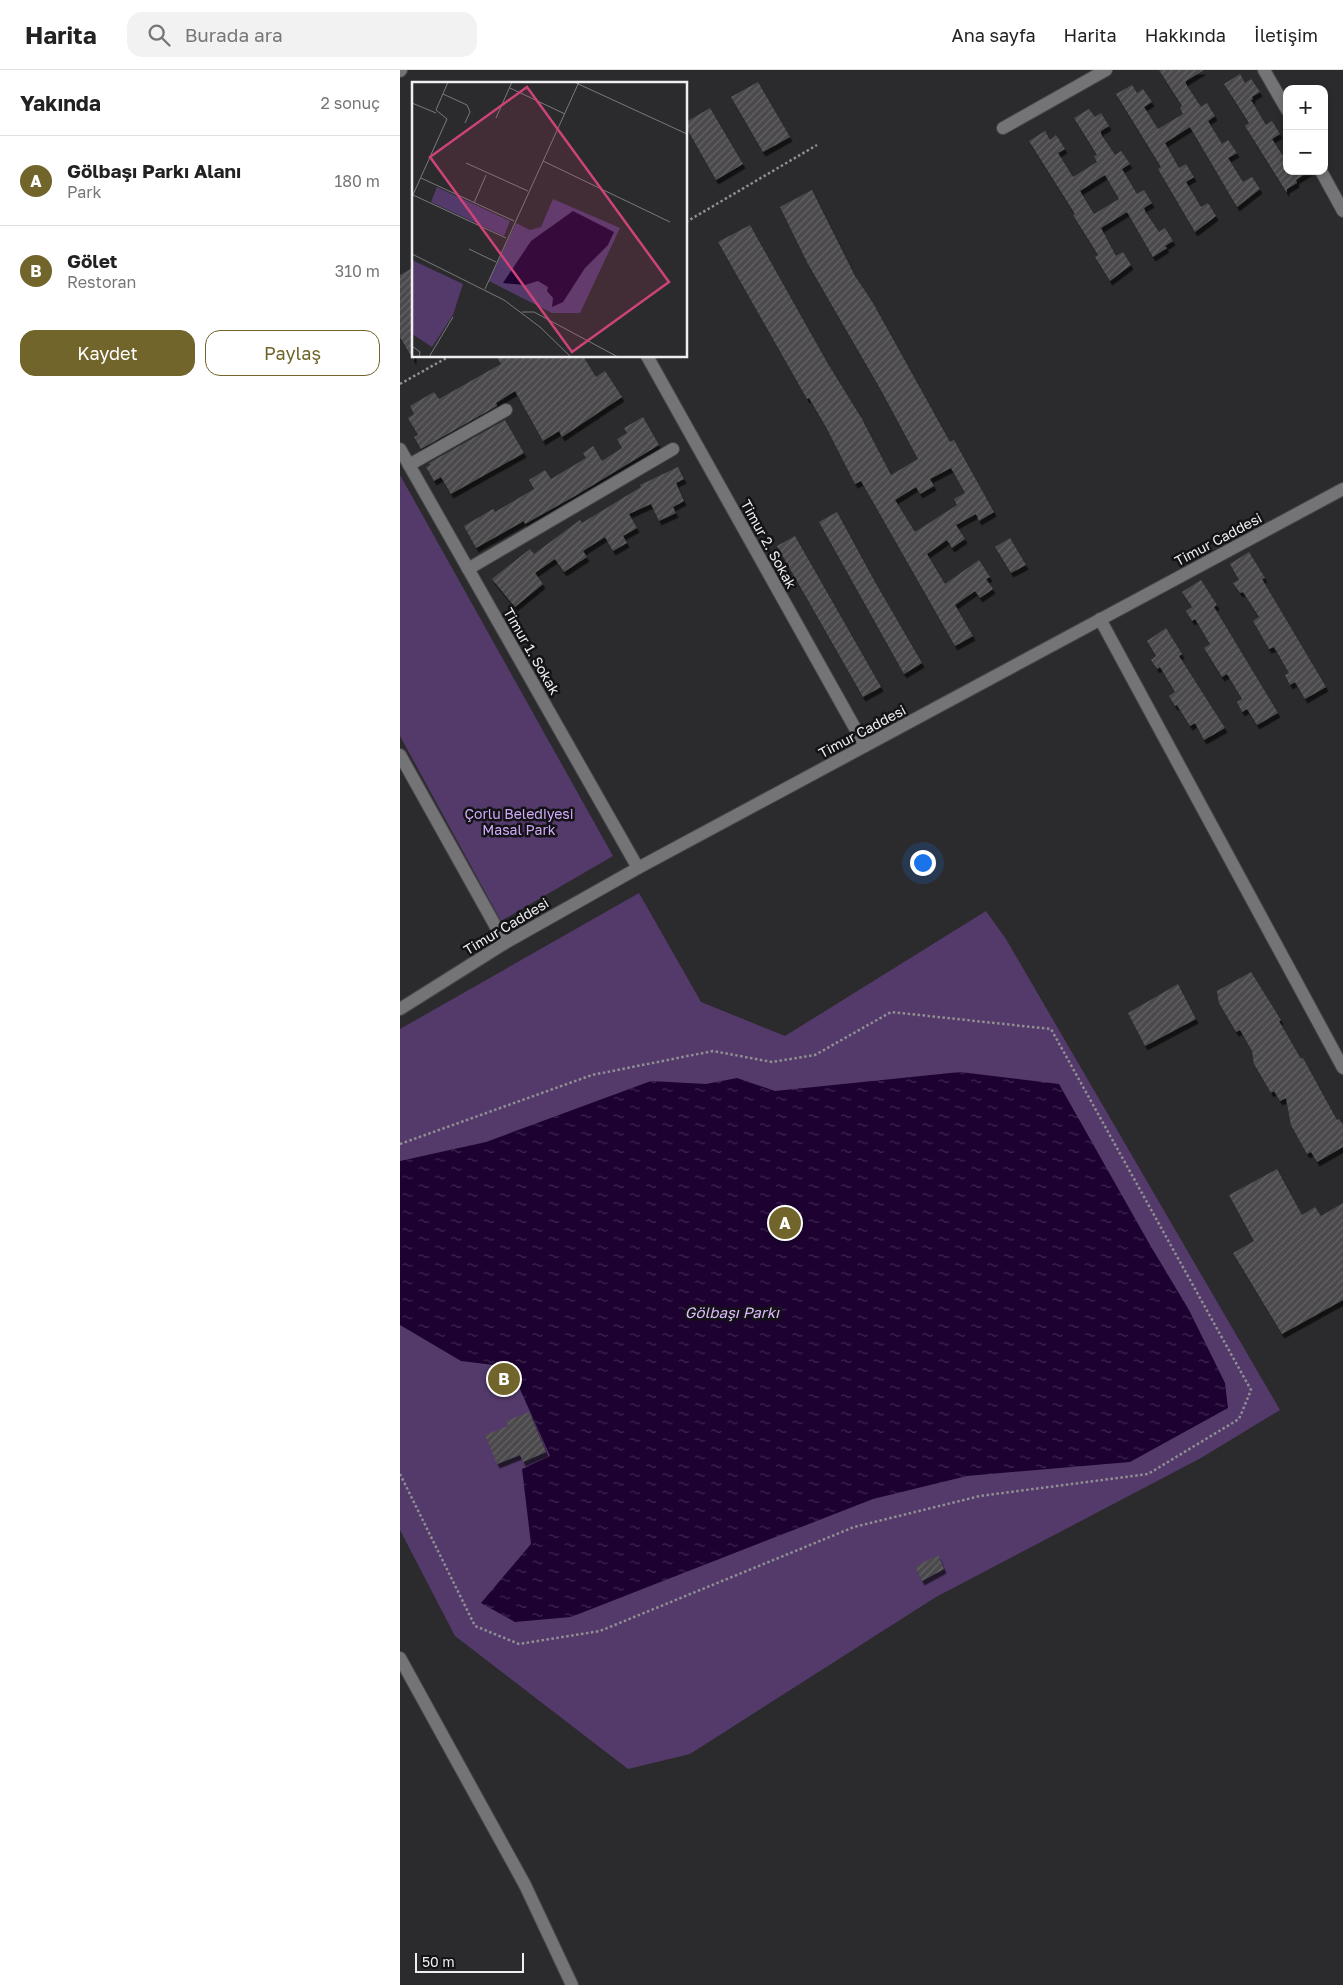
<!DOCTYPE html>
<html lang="tr">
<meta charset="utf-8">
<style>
body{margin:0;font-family:"Golos Text",sans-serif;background:#f2f2f2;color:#222}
.controls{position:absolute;right:15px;top:15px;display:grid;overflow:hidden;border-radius:10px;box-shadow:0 2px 8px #0003}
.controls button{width:45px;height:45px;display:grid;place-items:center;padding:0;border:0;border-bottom:1px solid #e0e0e0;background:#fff;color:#222;font:25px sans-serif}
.scale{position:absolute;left:15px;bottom:12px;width:109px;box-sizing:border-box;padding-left:5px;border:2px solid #efeef0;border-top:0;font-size:14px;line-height:18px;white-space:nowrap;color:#efeef0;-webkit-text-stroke:4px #131214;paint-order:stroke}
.you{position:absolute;left:522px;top:792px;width:18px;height:18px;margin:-12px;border:4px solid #fff;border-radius:50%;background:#1a73e8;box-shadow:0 0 0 8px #1a73e833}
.badge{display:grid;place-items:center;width:32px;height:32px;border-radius:50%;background:#71652b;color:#fff;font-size:16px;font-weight:700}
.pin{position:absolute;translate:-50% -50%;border:2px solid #fff;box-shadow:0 1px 5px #0006}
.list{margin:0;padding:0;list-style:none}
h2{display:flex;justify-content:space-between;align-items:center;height:65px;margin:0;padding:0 20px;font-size:21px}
h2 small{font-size:16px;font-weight:400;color:#767676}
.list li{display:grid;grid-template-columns:32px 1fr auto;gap:15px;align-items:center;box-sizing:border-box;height:90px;padding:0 20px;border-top:1px solid #e0e0e0}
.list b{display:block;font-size:19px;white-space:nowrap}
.list p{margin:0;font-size:16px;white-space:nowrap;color:#767676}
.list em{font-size:16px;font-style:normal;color:#767676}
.actions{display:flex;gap:10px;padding:15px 20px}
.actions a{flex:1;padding:11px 0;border:1px solid #71652b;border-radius:15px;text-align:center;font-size:18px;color:#71652b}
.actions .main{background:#71652b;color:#fff}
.icon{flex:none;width:28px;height:28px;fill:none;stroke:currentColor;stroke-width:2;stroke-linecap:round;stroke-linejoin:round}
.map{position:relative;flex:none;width:943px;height:1915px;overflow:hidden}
header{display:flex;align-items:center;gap:30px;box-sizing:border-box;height:70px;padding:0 25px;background:#fff;border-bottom:1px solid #e0e0e0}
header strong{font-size:24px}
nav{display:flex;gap:28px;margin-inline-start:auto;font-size:18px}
.search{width:350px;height:45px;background:#f2f2f2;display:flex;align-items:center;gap:12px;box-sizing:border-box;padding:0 18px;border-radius:15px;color:#767676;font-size:19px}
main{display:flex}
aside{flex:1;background:#fff}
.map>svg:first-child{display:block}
.green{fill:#533a6b}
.water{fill:url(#water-ripples)}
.building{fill:url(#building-hatch);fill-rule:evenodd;filter:url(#shadow)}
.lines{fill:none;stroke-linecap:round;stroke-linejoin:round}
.minor-casing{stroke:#484749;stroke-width:14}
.path{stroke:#908f91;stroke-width:2.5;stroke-dasharray:2.5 2.5;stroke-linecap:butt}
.minor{stroke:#747376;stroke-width:12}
.labels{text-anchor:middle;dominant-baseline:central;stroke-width:5;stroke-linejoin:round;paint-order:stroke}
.street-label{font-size:14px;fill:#efeef0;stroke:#131214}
.park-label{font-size:14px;fill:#d2aafb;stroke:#131214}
.water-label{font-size:15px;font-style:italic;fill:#ddbdff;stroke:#131214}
.inset-road{fill:none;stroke:#79787a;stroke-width:1}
.view{fill:#cb4379;fill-opacity:0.15;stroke:#cb4379;stroke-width:2.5}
.inset-edge{fill:none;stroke:#efeef0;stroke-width:2.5}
</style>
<header>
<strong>Harita</strong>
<div class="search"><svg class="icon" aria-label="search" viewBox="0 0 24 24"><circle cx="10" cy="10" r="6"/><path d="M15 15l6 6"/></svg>Burada ara</div>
<nav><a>Ana sayfa</a><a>Harita</a><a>Hakkında</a><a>İletişim</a></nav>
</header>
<main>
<aside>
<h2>Yakında<small>2 sonuç</small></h2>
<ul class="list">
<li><span class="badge">A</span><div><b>Gölbaşı Parkı Alanı</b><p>Park</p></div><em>180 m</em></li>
<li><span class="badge">B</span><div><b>Gölet</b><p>Restoran</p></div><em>310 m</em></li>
</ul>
<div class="actions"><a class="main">Kaydet</a><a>Paylaş</a></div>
</aside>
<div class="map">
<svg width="943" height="1915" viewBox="0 0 943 1915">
<defs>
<pattern id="water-ripples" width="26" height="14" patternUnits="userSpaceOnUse" patternTransform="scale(1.25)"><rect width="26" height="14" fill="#1d0231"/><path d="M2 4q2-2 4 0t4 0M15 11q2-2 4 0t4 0" fill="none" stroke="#3e274f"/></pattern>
<pattern id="building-hatch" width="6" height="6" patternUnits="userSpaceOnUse" patternTransform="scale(1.25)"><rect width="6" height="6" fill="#4b4a4c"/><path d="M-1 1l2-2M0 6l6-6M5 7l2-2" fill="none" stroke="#656466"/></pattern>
<filter id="shadow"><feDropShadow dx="2.5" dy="4.5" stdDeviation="0" flood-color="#0009"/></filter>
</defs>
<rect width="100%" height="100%" fill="#2b2a2c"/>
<g class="green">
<path d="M0 405 213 786 101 851 0 666Z"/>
<path d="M239 823 301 932 385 966 586 841 606 869 880 1340 801 1388 536 1527 290 1684 228 1699 55 1566 0 1460V959Z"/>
</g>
<path class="water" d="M560 1002 659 1014 750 1175 789 1240 825 1313 828 1338 730 1392 567 1406 473 1429 171 1547 115 1552 81 1533 131 1474 122 1399 150 1386 110 1297 61 1291 0 1255V1091L86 1072 251 1011 306 1014 337 1008 375 1021Z"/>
<g class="building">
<path d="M759 0H804L786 11V14L801 37 807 33 815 46 808 51 822 74 828 70 837 83 828 88 843 112 852 107 860 119 837 137 790 57 765 73 779 98 786 94 794 107 786 112 801 137 808 133 816 146 795 162 758 99 761 97 716 24 732 15 737 23 743 19 752 32 744 37 758 59 783 44 780 38 782 36Z"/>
<path d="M840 4 845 13 851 9 860 22 852 27 853 29 851 30 866 55 872 51 880 64 872 69 887 92V101H910L896 110 897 113 887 119V123L845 56 849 53 824 14Z"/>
<path d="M358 12 390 67 363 82 331 27Z"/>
<path d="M310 38 343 94 316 110 286 57V52Z"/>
<path d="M689 39 695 47 701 43 709 56 701 61V64L715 85 721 81 730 94 722 99 737 124 744 120 752 133 744 138 745 141 759 162 765 158 773 171 765 176 767 178 753 187 727 142 701 158 716 186 723 182 731 195 710 211 695 187 698 185 673 145 675 144 629 71 645 61 650 70 656 65 665 79 658 83 673 107 697 92 694 86 697 85 674 48ZM705 105 719 129 694 144 680 121Z"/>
<path d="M412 120 455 206 473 233 550 372 554 370 594 442 579 451 576 444 556 455 565 469 552 478 547 470 527 484 545 514 579 490 590 507 586 509 593 519 580 528 575 521 555 535 573 566 555 576 461 411 455 414 426 357 409 328 407 329 318 172 350 155 428 294 462 349 491 405 518 389 482 322 408 194 380 137ZM551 398 565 423 554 429 557 435 515 462 495 430 516 417 520 424 534 416 530 409Z"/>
<path d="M14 197V291L0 267V205Z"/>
<path d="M96 286H183L196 307 205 301 222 327 162 367 159 361 143 371 115 321 96 333 97 336 21 379 14 367 18 365 8 348 14 344 10 336 34 322 39 329 101 294Z"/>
<path d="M243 347 259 375 175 426 125 454 124 451 76 478 64 456 93 439 95 442 134 419 129 410 145 400 151 409 186 388 183 383 193 376 202 391 222 378 217 369 227 363 224 358Z"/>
<path d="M105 350 124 383 51 424 41 407 34 411 26 397 30 395 29 393Z"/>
<path d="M278 397 284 409 276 413 284 431 273 437 276 443 259 451 251 434 229 444 237 458 223 466 227 473 213 481 205 467 183 481 187 487 164 502 155 489 135 503 143 514 115 537 92 509 130 479 134 484 180 450 182 453 241 417 240 415Z"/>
<path d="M437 442 475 512 522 593 504 604 419 452Z"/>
<path d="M395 466 481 617 463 627 377 476Z"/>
<path d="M610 468 626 495 611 503 595 477Z"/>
<path d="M849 482 865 508 862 509 926 617 905 629 895 612 890 615 885 605 889 603 874 577 869 579 853 551 859 547 843 522 840 523 833 513 839 510 830 494Z"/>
<path d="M801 510 817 535 814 537 878 643 857 655 847 639 842 642 837 632 842 629 827 604 822 607 804 578 810 574 795 549 792 551 786 541 792 537 782 522Z"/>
<path d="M766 558 782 584 779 586 825 658 804 670 795 653 790 656 777 635 775 636 769 626 775 622 760 597 757 599 751 590 756 586 747 571Z"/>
<path d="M851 902 881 950 879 951 901 989 903 988 937 1050 939 1049 943 1055V1077L917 1092 911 1082 907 1084 891 1055 886 1028 880 1031 874 1021 871 1023 854 994 852 981 840 960 836 962 819 933 817 921Z"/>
<path d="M778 914 796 949 745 976 728 943Z"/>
<path d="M877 1099 902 1145 915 1137 921 1146 943 1133V1230L882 1264 833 1183 854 1171 829 1125Z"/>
<path d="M129 1342 146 1382 123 1392 120 1385 97 1394 85 1365 108 1356 106 1351Z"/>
<path d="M538 1485 544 1499 522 1511 515 1497Z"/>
</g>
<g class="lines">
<defs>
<g id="minor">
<path d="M864 0 887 40"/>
<path d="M0 1 1 0"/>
<path d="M603 58 706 0"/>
<path d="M921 101 943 141"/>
<path d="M247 286 465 676"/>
<path d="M0 379 238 798"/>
<path d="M9 395 106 340"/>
<path d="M68 499 273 379"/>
<path d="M700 549 943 998"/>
<path d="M0 685 105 873"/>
<path d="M0 939 105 873 238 798 943 419"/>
<path d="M0 1588 125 1815 172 1915"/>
</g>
</defs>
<use href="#minor" class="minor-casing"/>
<g class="path">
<path d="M286 152 417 75"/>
<path d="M0 314 50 286"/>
<path d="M0 1074 192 1005 313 981 372 992 415 985 491 942 651 959 851 1320 839 1349 748 1404 580 1426 454 1457 200 1561 119 1574 75 1556 0 1404"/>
</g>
<use href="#minor" class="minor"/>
</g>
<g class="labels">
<g class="street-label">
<text transform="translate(818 469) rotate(-28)">Timur Caddesi</text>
<text transform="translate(369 474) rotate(61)">Timur 2. Sokak</text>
<text transform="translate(132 581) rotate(60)">Timur 1. Sokak</text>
<text transform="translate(462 661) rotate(-28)">Timur Caddesi</text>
<text transform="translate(106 856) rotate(-31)">Timur Caddesi</text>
</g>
<g class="park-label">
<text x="119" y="743">Çorlu Belediyesi<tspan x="119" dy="16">Masal Park</tspan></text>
</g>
<g class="water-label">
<text x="332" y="1242">Gölbaşı Parkı</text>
</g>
</g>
<g transform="translate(12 12)">
<rect width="275" height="275" fill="#2b2a2c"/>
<path d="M25 105 98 139 92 154 19 120ZM141 117 208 146 168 231H140L77 199 104 141 118 148 129 145Z" fill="#533a6b"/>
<path d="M0 178 51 202 41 233 20 265 0 252Z" fill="#533a6b"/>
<path d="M161 129 202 150 196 163 173 186 151 220 140 225 141 216 135 209 136 205 126 199 113 203 91 201 119 159Z" fill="#1d0231"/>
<path class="inset-road" d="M162 0 275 52M98 6 153 32M31 12 55 23 58 30 53 41M0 21 24 31M84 36 100 0M131 79 258 140M54 81 116 109M9 96 102 139M1 113 94 156M0 115 35 37 24 28 36 0M62 121 74 93M57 167 84 180M0 172 92 218 128 245 159 275M73 207 167 0M110 230H122L206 275M0 264 8 270 7 275M17 275 41 235"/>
<path class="view" d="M115 5 257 200 160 270 18 75Z"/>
<rect width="275" height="275" class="inset-edge"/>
</g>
</svg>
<div class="controls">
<button>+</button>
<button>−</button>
</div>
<div class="scale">50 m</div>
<div class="you"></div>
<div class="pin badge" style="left:385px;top:1153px">A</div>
<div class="pin badge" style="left:104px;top:1309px">B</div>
</div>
</main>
